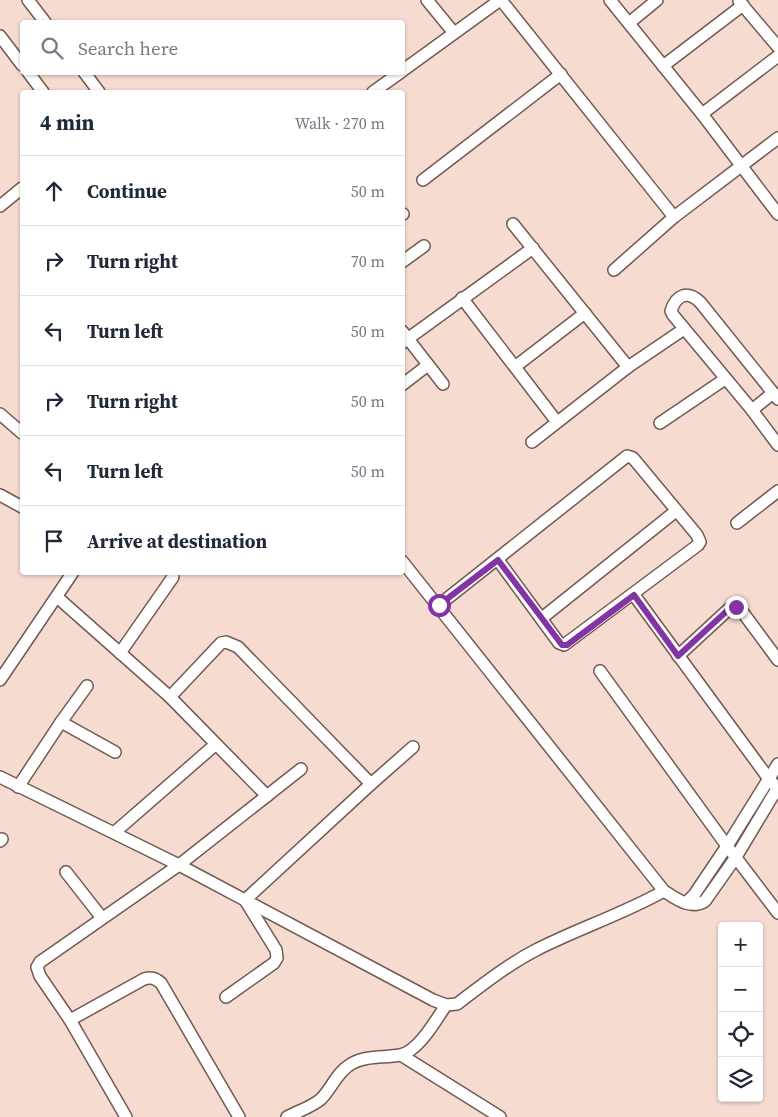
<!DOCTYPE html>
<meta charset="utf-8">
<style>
body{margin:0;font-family:"Source Serif 4",serif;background:#f6f6f7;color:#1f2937}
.controls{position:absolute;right:15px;bottom:15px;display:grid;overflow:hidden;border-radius:5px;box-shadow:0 1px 4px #0004}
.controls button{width:45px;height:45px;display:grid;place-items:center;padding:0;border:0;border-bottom:1px solid #e0e1e3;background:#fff;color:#1f2937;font:25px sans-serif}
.stop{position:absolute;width:15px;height:15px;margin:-11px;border:4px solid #8234a4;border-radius:50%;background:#fff}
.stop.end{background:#8234a4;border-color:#fff;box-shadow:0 1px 5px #0008}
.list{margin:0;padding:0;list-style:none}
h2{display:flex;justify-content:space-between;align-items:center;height:65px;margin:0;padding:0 20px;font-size:21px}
h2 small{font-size:16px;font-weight:400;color:#747a83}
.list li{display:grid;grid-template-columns:32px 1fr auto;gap:15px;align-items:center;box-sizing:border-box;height:70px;padding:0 20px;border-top:1px solid #e0e1e3}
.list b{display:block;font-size:19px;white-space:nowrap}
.list em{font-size:16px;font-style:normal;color:#747a83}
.icon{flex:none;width:28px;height:28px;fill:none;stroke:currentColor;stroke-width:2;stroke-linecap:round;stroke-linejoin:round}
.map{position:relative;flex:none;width:778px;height:1117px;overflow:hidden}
.search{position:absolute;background:#fff;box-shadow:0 1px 4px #0004;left:20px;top:20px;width:385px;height:55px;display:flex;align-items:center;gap:12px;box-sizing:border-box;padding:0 18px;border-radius:5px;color:#747a83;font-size:19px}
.panel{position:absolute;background:#fff;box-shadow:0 1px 4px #0004;left:20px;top:90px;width:385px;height:485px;border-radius:5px}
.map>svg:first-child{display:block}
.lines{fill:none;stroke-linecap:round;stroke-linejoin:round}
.minor-casing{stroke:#715a52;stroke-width:14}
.minor{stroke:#fff;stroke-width:11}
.route{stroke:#8234a4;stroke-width:6}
</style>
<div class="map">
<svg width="778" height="1117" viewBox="0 0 778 1117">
<rect width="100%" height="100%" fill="#f6dbd1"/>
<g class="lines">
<defs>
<g id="minor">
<path d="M28 0 45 22"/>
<path d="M427 0 454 33"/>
<path d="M501 0 674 217"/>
<path d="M610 0 702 114 778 214"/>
<path d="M739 1 778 47"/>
<path d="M629 23 657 0"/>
<path d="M0 36 22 65"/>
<path d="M663 66 743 5"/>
<path d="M402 71 500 0"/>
<path d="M28 72 43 92"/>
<path d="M84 72 99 92"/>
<path d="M373 92 401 72"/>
<path d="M702 114 778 56"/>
<path d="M423 180 561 74"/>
<path d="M0 206 22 188"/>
<path d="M402 214H403"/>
<path d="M513 224 628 367"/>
<path d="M402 262 424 246"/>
<path d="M614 270 674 217 778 138"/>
<path d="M462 298 557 422"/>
<path d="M402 331 443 384"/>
<path d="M402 343 533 248"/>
<path d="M516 366 585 313"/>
<path d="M402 385 428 365"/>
<path d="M778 399 700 302C687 290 676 295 671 311L673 315 752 410 778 445"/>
<path d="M752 410 773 393"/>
<path d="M0 414 22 433"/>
<path d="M660 423 725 379"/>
<path d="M532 442 628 367 684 329"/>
<path d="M0 495 22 507"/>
<path d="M737 523 778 491"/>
<path d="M402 561 664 891C676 899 691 910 705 901L736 857 778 787"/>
<path d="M634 595 769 779 778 789"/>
<path d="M57 597 170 697 267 796"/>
<path d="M439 605 627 456 633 458 697 535 700 542 698 545 564 645 559 643 498 560"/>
<path d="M542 618 676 511"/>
<path d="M120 653 173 577"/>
<path d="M678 656 730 608 736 607 741 610 778 660"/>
<path d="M600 671 727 846 778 913"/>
<path d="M0 680 73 572"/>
<path d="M170 697 221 643 226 642 238 647 371 784"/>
<path d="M61 722 115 752"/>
<path d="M0 777 179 865 433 1000 446 1005 457 1004C482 985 507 965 536 950 577 929 623 914 664 891"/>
<path d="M18 787 61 722 87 686"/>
<path d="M115 832 216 744"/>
<path d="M0 841 2 839"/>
<path d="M66 872 102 918"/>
<path d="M686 903 694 895 727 846 778 764"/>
<path d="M226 997 274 963 277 958 276 950 245 900 371 784 413 747"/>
<path d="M70 1020 144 979C151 977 155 978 161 983L239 1117"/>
<path d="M401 1055 500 1117"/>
<path d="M126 1117 70 1020 40 976 37 967 40 962 179 865 301 769"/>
<path d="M287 1117C298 1111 312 1107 321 1099 332 1088 337 1072 351 1064 366 1055 384 1058 400 1055 418 1052 436 1020 446 1005"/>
</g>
</defs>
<use href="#minor" class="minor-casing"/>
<use href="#minor" class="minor"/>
</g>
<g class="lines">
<path class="route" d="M439 605 498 560 562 645H567L634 595 678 656 730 608 736 607"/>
</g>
</svg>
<div class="controls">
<button>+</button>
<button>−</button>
<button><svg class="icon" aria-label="locate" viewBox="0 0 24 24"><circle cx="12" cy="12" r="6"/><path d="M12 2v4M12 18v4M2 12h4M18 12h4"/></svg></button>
<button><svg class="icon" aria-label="layers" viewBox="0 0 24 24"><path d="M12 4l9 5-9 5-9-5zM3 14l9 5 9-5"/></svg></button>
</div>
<div class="stop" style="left:439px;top:605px"></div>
<div class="stop end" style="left:736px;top:607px"></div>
<div class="search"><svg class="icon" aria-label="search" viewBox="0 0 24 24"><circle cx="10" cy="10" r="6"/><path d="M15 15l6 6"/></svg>Search here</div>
<section class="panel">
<h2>4 min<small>Walk · 270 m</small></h2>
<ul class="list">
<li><svg class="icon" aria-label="ahead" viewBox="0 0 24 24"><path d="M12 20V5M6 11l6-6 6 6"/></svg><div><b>Continue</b></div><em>50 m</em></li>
<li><svg class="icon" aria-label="right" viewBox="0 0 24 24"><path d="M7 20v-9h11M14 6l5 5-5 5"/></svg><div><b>Turn right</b></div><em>70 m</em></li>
<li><svg class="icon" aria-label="left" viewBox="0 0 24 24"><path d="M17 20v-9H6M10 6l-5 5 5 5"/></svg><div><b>Turn left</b></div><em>50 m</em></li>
<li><svg class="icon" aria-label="right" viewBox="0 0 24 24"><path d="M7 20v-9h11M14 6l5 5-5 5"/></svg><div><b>Turn right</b></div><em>50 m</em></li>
<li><svg class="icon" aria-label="left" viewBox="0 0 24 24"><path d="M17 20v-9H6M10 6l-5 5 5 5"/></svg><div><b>Turn left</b></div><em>50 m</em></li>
<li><svg class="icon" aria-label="arrive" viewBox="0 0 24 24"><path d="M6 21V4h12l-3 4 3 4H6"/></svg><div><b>Arrive at destination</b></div></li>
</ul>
</section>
</div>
